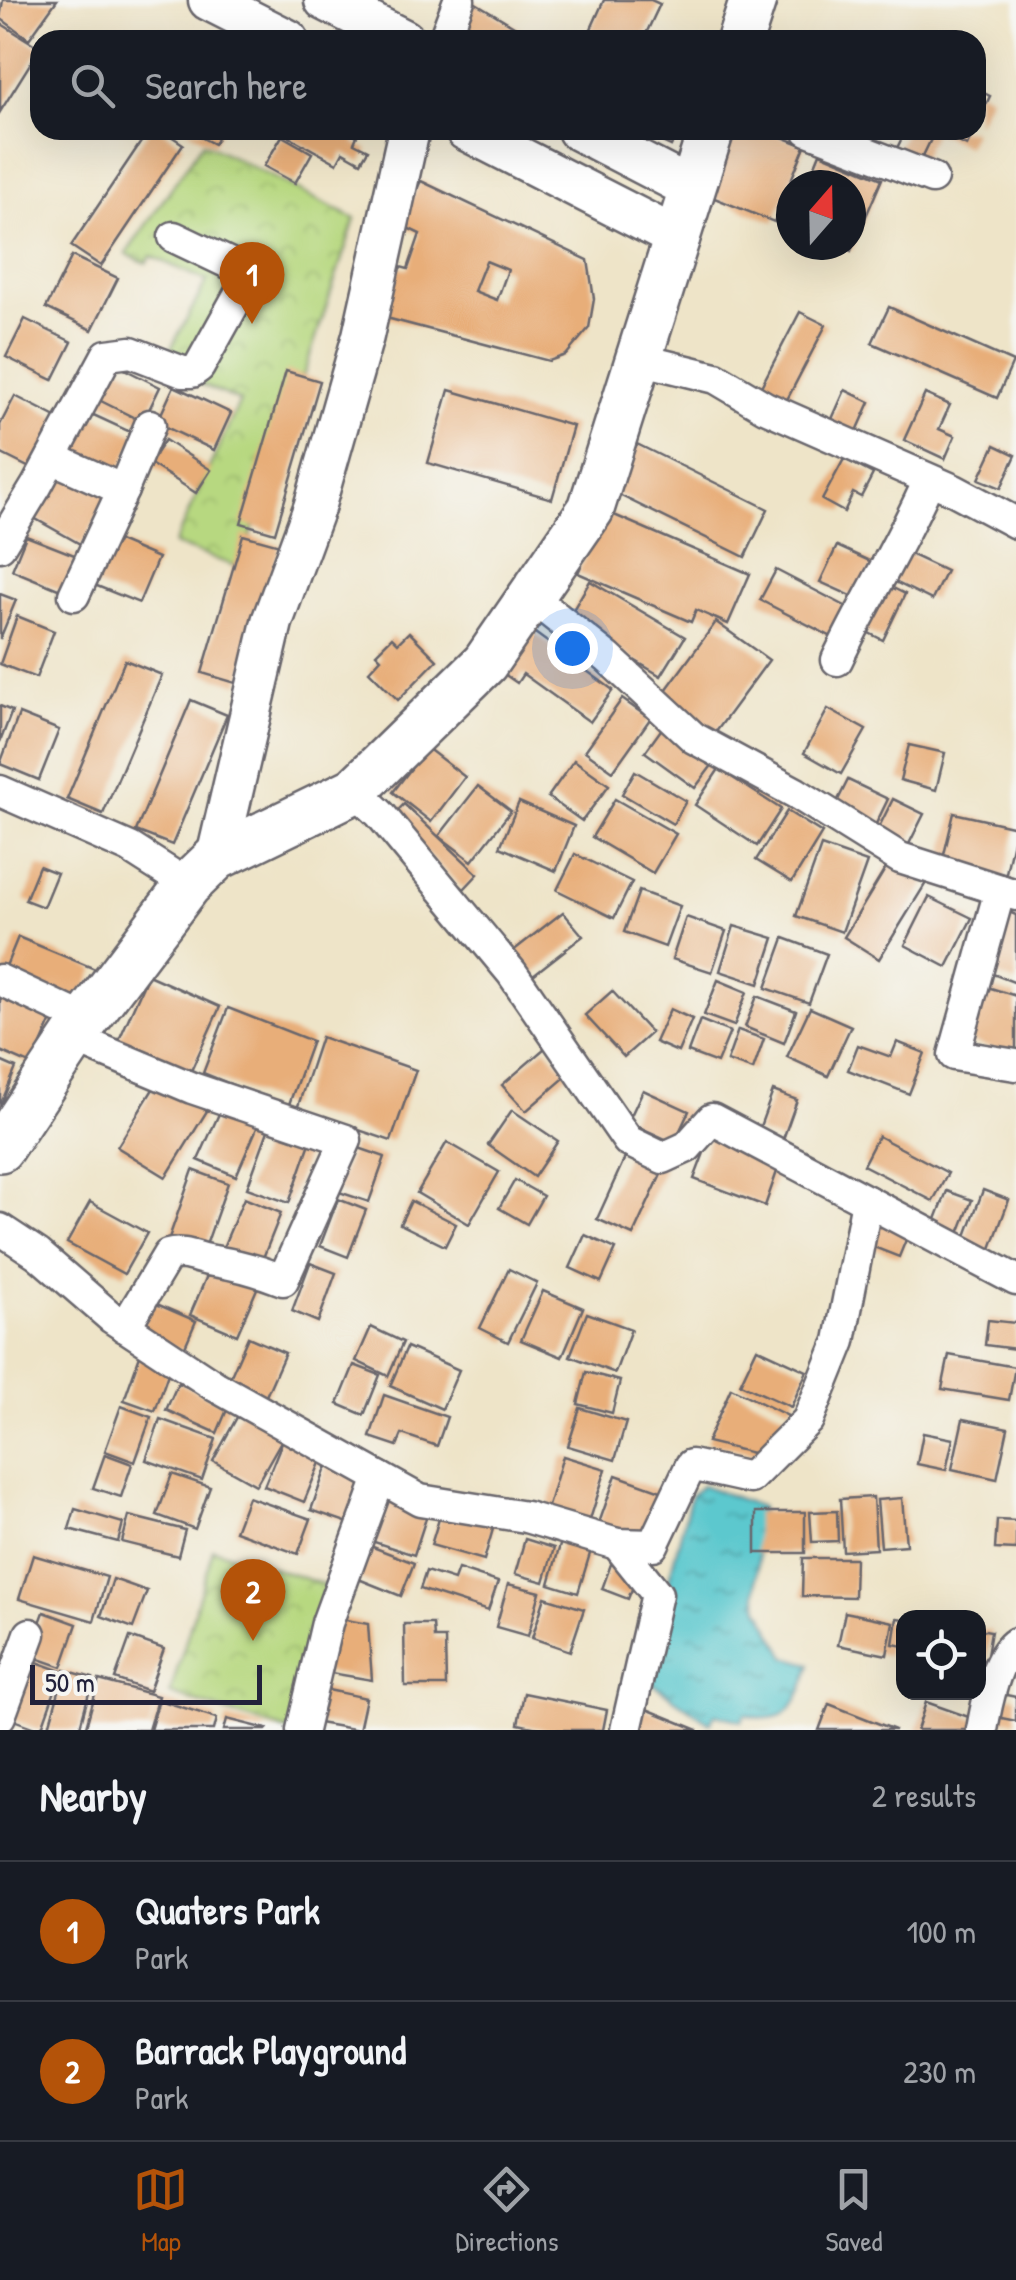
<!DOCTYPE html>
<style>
body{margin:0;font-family:"Patrick Hand",sans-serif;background:#20242c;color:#f1f3f6}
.controls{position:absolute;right:30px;bottom:30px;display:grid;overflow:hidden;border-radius:20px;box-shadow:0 10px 40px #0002}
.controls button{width:90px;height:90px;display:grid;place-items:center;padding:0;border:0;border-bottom:2px solid #363941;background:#171b24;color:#f1f3f6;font:50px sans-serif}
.compass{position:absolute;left:776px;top:170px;width:90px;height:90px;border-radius:50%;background:#171b24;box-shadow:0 10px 40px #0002;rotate:20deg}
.scale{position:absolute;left:30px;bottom:25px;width:232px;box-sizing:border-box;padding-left:10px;border:5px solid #22223b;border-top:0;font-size:28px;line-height:35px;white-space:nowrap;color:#22223b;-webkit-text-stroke:8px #f6f6f2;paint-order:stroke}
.you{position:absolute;left:572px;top:648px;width:35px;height:35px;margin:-25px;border:8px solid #fff;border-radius:50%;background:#1a73e8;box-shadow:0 0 0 15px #1a73e833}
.badge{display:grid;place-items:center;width:65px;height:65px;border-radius:50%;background:#b45309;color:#fff;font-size:32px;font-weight:700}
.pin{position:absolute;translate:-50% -82px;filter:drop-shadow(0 2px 5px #0008)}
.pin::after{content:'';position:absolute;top:52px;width:35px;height:30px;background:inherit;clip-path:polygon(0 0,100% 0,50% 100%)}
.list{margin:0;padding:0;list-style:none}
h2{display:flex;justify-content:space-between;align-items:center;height:130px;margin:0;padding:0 40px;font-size:42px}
h2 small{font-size:32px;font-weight:400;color:#9ea1a6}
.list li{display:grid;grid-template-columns:65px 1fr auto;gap:30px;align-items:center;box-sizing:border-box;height:140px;padding:0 40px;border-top:2px solid #363941}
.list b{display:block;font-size:38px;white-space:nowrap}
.list p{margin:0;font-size:32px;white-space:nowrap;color:#9ea1a6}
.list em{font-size:32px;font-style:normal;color:#9ea1a6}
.icon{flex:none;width:55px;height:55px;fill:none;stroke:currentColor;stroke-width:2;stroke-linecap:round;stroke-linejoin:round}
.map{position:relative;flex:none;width:1016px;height:1730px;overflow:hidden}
.search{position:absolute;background:#171b24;box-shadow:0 10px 40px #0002;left:30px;right:30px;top:30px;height:110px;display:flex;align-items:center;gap:25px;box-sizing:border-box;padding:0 35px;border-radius:30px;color:#9ea1a6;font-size:38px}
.sheet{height:410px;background:#171b24}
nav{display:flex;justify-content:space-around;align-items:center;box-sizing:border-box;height:140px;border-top:2px solid #363941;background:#171b24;font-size:28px;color:#9ea1a6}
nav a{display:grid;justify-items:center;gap:5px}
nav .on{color:#b45309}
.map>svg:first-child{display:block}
.park{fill:url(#park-crowns);stroke:#6c7d5e;stroke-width:2.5}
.water{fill:url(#water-ripples);stroke:#3e7584;stroke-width:2.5}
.building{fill:#e8ae79;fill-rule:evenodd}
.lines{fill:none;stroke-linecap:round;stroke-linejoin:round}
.minor-casing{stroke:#69666c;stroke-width:35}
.tertiary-casing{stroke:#69666c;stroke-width:45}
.secondary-casing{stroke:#69666c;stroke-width:50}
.minor{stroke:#fff;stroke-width:30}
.tertiary{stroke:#fff;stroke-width:40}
.secondary{stroke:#fff;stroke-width:45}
</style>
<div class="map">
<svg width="1016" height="1730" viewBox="0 0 1016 1730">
<defs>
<pattern id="park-crowns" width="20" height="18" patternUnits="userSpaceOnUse" patternTransform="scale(2.5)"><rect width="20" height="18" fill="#b7d880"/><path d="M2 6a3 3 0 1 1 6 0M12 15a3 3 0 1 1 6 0" fill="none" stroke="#9db970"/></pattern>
<pattern id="water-ripples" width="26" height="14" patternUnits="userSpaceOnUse" patternTransform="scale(2.5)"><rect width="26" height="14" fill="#5bc8ce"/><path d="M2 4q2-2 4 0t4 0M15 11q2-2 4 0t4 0" fill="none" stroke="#4ba2a8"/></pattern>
</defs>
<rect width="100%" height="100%" fill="#f6f6f2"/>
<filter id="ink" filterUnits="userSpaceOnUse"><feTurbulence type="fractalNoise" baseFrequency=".01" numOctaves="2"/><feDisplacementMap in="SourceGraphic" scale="20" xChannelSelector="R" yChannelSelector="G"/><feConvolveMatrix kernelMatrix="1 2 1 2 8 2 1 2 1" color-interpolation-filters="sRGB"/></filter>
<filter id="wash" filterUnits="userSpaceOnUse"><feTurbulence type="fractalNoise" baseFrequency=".0048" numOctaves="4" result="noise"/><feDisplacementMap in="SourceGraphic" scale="40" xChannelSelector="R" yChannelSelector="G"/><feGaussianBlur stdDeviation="2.25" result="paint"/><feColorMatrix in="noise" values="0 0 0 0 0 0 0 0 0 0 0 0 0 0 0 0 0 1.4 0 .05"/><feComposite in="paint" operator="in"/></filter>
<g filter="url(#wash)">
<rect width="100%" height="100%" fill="#eee4c8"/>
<g class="park">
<path d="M203 142 355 219 240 568 174 544 240 401 161 367 207 281 151 256 146 263 126 254Z"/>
<path d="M213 1549 335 1588 295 1730H285L170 1694Z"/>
</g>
<path class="water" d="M702 1485 761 1507 756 1592 759 1608 786 1657 811 1664C800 1699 790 1730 745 1714L742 1721 715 1714 710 1723 643 1677 691 1495Z"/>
<g id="blocks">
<g class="building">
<path d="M3 0H57L29 39 0 18Z"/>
<path d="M471 0 537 40H470L459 33Z"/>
<path d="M604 0H651L660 4 643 40H586Z"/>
<path d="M0 23 40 48 0 112Z"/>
<path d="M976 89 990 96 976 126Z"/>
<path d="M149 130H162L183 144 101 266 71 246Z"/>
<path d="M187 130H221L214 144Z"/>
<path d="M277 130H347L357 136 354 143 368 150 361 162 343 152 337 163Z"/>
<path d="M636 130H678L671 146Z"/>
<path d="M728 130H765L805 146 774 222 702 193Z"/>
<path d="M906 130H974L967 146 935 131 921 160 897 148Z"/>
<path d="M282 136 312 153 295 183 264 166Z"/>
<path d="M820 153 882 179 851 251 840 245H851V185H807Z"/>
<path d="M421 181 588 260 594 299 589 328 566 355 549 361 379 316 393 265 408 269 420 234 399 224ZM486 261 508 270 497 300 474 291Z"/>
<path d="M72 256 118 278 92 330 46 308Z"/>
<path d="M889 307 1013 362 997 398 872 343Z"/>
<path d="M800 312 826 325 780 413 754 400Z"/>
<path d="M25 319 72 342 53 380 6 357Z"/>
<path d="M114 364 160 387 143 422 97 399Z"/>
<path d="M286 371 320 381 275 533 241 523Z"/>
<path d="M174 386 231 413 214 450 157 423Z"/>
<path d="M449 390 573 426 552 499 428 463Z"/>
<path d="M845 390 870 402 853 440 828 428Z"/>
<path d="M925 394 950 405 939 429 955 436 945 459 904 440Z"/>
<path d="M15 396 60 419 34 470 0 453V425Z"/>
<path d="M87 412 137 435 118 473 69 449Z"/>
<path d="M165 440 211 470 196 493 149 463Z"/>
<path d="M637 444 768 509 745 557 613 492Z"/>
<path d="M995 445 1016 455 1001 488 979 479Z"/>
<path d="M844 459 873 474 861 497 853 493 844 512 822 500Z"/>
<path d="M62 468 110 495 82 545 34 518Z"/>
<path d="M605 511 750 574 728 624 696 610 691 622 578 573Z"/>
<path d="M243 535 280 545 239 684 202 673Z"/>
<path d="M26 536 77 556 63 591 12 570Z"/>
<path d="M111 538 158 558 139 603 92 584Z"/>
<path d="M837 546 874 563 858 599 820 582Z"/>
<path d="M899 549 946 571 932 600 885 577Z"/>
<path d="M776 570 847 607 832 637 760 600Z"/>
<path d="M590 581 685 637 661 676 567 620Z"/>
<path d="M883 583 905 594 883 640 861 629Z"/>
<path d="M0 594 16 600 0 639Z"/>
<path d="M17 616 54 631 36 678 0 664Z"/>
<path d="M716 622 769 660 710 740 658 701Z"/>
<path d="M524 625 613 690 590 722 523 674 517 683 494 667Z"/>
<path d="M409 632 437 660 398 700 369 671 381 658 376 653 392 637 398 643Z"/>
<path d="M125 660 162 675 103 814 67 799Z"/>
<path d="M622 699 650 719 613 771 585 751Z"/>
<path d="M191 700 227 715 172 845 136 831Z"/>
<path d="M0 706 12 711 0 742Z"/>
<path d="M828 709 866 730 841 774 804 753Z"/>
<path d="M19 714 59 730 39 780 0 764Z"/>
<path d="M663 727 713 764 695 788 645 752Z"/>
<path d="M909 745 945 753 936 790 900 780Z"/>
<path d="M427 748 465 777 431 822 393 792Z"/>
<path d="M574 760 609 785 582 821 548 797Z"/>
<path d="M719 769 781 809 757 846 695 805Z"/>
<path d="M635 771 686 801 673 824 622 794Z"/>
<path d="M848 780 888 799 872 832 832 812Z"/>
<path d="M478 786 511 811 472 861 439 836Z"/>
<path d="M615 799 676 834 653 873 592 837Z"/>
<path d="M893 799 924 814 907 848 876 833Z"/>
<path d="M519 802 574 826 556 871 500 847Z"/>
<path d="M404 804 478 874 464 889 390 819Z"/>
<path d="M787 811 822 833 792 882 756 860Z"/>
<path d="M954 813 1016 827 1004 882 941 867Z"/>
<path d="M821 846 867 862 842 932 796 916Z"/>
<path d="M575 854 632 882 614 918 557 890Z"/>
<path d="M890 861 926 883 879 959 844 937Z"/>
<path d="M39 866 57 873 43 907 25 900Z"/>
<path d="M639 891 680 906 665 947 624 932Z"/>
<path d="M929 897 972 918 947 967 905 945Z"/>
<path d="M1007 911 1016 915V983L985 971Z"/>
<path d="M563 912 583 936 528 979 508 955Z"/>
<path d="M686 917 726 931 712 972 672 959Z"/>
<path d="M734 926 774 938 759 984 720 971Z"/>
<path d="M18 937 95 969 78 1008 2 976Z"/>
<path d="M784 938 827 954 809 1003 766 988Z"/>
<path d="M148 975 220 1007 190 1073 118 1042Z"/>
<path d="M718 980 747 992 734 1026 704 1015Z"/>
<path d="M975 983 1016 996V1056L960 1038Z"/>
<path d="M0 988 55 1013 32 1065 0 1051Z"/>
<path d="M612 991 651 1033 624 1057 585 1015Z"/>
<path d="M757 996 796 1011 784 1043 745 1027Z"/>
<path d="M228 1008 312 1041 288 1107 203 1073Z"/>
<path d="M810 1008 851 1026 828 1076 787 1057Z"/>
<path d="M670 1009 692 1019 678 1052 655 1042Z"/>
<path d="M700 1020 730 1032 717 1063 688 1052Z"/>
<path d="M738 1030 764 1039 753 1070 727 1061Z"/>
<path d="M321 1037 416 1070 391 1141 297 1109Z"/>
<path d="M897 1042 925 1053 909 1094 848 1070 858 1045 891 1057Z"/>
<path d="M545 1048 569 1074 526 1111 502 1085Z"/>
<path d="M0 1061 16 1068 0 1106Z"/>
<path d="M158 1081 207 1111 166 1177 117 1147Z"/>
<path d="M643 1090 689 1111 674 1143 628 1122Z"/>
<path d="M773 1091 797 1100 782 1142 758 1132Z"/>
<path d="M223 1105 260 1121 236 1176 198 1160Z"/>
<path d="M512 1110 558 1141 534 1177 488 1145Z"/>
<path d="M270 1125 311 1140 289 1203 247 1188Z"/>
<path d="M878 1136 948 1173 933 1201 863 1165Z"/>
<path d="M710 1137 780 1163 765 1206 694 1179Z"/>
<path d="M447 1142 499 1172 469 1224 417 1193Z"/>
<path d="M353 1146 385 1157 369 1202 336 1191Z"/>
<path d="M628 1151 664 1168 633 1235 597 1219Z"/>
<path d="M193 1170 228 1183 204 1251 169 1238Z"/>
<path d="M515 1180 543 1196 527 1224 499 1208Z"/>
<path d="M983 1190 1009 1200 989 1254 963 1244Z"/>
<path d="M947 1191 972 1200 958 1236 933 1227Z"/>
<path d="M244 1198 281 1213 259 1268 221 1252Z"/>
<path d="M338 1199 366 1210 348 1257 320 1246Z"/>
<path d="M411 1201 456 1224 445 1246 400 1224Z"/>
<path d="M90 1202 147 1233 124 1274 67 1243Z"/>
<path d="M872 1215 910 1230 899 1257 861 1242Z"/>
<path d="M585 1235 616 1249 601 1282 570 1268Z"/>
<path d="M310 1263 336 1273 318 1322 292 1311Z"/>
<path d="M212 1264 259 1284 237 1335 190 1315Z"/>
<path d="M509 1269 537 1283 508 1342 480 1328Z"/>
<path d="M543 1291 583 1308 562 1357 521 1340Z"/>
<path d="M152 1302 196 1321 183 1351 139 1331Z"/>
<path d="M587 1313 631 1329 615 1373 570 1356Z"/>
<path d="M988 1320 1016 1323V1349L985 1345Z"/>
<path d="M371 1327 403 1342 388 1376 356 1361Z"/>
<path d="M248 1337 285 1353 266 1396 229 1380Z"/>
<path d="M407 1347 459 1370 442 1409 390 1386Z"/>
<path d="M757 1348 807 1371 791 1407 740 1384Z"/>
<path d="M140 1355 171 1365 155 1411 124 1400Z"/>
<path d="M949 1355 1015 1367 1009 1400 942 1389Z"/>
<path d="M354 1365 380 1375 364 1415 338 1404Z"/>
<path d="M586 1372 620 1381 612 1413 578 1404Z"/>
<path d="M178 1383 229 1405 217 1433 166 1410Z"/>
<path d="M731 1388 788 1416 765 1456 707 1442Z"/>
<path d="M384 1395 447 1417 437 1446 402 1434 397 1446 370 1437Z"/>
<path d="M121 1406 151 1417 135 1462 105 1451Z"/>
<path d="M580 1408 626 1422 615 1460 568 1446Z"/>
<path d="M241 1410 285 1434 256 1485 213 1461Z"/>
<path d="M160 1419 216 1439 202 1480 146 1460Z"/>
<path d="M963 1419 1008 1428 997 1479 952 1469Z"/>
<path d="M923 1433 953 1439 946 1470 917 1464Z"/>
<path d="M284 1437 324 1453 304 1502 264 1486Z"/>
<path d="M105 1454 132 1464 121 1497 93 1488Z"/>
<path d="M563 1456 606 1469 588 1526 546 1513Z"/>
<path d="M327 1465 376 1482 360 1527 311 1510Z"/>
<path d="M172 1474 210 1487 195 1529 157 1515Z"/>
<path d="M616 1475 661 1491 644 1542 598 1526Z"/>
<path d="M380 1492 429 1509 414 1555 365 1539Z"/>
<path d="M248 1497 311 1519 298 1554 235 1531Z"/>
<path d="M873 1497 876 1549 843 1551 840 1499Z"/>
<path d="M902 1498 906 1545 881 1547 877 1500Z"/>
<path d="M443 1506 495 1522 484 1560 431 1545Z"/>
<path d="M75 1509 123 1523 118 1542 69 1529Z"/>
<path d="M837 1511 838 1541 812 1542 810 1512Z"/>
<rect x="756" y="1512" width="49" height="41"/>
<path d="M129 1516 185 1530 178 1556 122 1542Z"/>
<path d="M997 1520 1016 1521V1550L995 1549Z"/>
<path d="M562 1538 592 1547 578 1593 549 1584Z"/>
<path d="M525 1539 554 1548 544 1582 515 1574Z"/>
<path d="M360 1542 414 1563 401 1596 346 1574Z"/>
<path d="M33 1555 107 1577 94 1621 19 1599Z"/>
<path d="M803 1558H855L854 1597 802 1596Z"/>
<path d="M611 1564 638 1574 628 1599 602 1589Z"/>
<path d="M458 1569 498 1582 488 1611 420 1589 426 1571 454 1580Z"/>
<path d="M113 1579 147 1591 133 1628 101 1616Z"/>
<path d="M508 1584 540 1592 528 1636 496 1627Z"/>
<path d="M545 1597 584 1609 570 1651 532 1638Z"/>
<path d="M44 1612 77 1624 62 1667 28 1655Z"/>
<path d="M845 1612 893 1622 887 1655 838 1645Z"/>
<path d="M330 1617 368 1624 372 1680 319 1671Z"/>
<path d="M897 1618 904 1619V1646L893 1644Z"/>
<path d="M404 1624H433L434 1638H445L446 1686H405Z"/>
<path d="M978 1629 991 1631 986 1661 978 1659Z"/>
<path d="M130 1637 164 1649 149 1691 115 1679Z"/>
<path d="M31 1660 62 1671 41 1730 11 1719Z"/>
<path d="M65 1670 93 1678 79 1730H48Z"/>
<path d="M99 1680 158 1696 148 1730H85Z"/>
<path d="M314 1687 366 1698 359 1730 307 1721Z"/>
<path d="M992 1692 1016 1697V1721L987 1715Z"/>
<path d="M524 1693 607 1710 603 1730H548L518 1724Z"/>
<path d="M159 1700 217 1718 214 1730H150Z"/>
<path d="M926 1702 983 1722 980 1730H917Z"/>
<path d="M829 1704 895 1730H819Z"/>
<path d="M644 1708 698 1730H635Z"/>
<path d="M227 1719 267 1729 266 1730H224Z"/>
</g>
</g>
</g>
<g filter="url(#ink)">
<use href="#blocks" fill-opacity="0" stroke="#69666c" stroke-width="2.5"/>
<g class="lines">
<defs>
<g id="minor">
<path d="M444 40 459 0"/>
<path d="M808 130 932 178"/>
<path d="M639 359 716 378 765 407 954 490 1016 523"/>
<path d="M52 458 123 490 150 425"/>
<path d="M0 546 37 485 107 355 131 352 183 372H192L199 367 244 286V275L239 268 174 237"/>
<path d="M74 595 123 490"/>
<path d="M531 597 608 658 694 738 796 793 900 858 1016 895"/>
<path d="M837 660C866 599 902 542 929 480"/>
<path d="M355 790 380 814 512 973 628 1141 663 1158 687 1147 712 1119 1016 1280"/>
<path d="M0 791 130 848 188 885"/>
<path d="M1000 890 954 1055 1016 1065"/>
<path d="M0 980 86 1020"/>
<path d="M73 1038 192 1088 346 1140 283 1280C260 1271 239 1265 214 1261 198 1259 185 1250 168 1255L125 1327"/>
<path d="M0 1229 38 1254 112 1318 215 1386 420 1500 526 1517 617 1544 653 1545 691 1465 750 1478 808 1420 840 1341 867 1201"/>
<path d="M617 1544 657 1594 626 1730"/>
<path d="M0 1716 30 1634"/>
<path d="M302 1730 327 1623 380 1478"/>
<path d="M982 1730C986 1706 996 1656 1016 1643"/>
</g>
<g id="tertiary">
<path d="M209 0 288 40"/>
<path d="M325 0 404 40"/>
<path d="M466 130 679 239"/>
<path d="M578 130 692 189"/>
<path d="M217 857 272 622 314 508 363 336 409 130"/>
</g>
<g id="secondary">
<path d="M740 40 753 0"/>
<path d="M0 1149 84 1023 188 885 217 857 355 790 485 663 591 509 711 130"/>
</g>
</defs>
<use href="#minor" class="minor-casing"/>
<use href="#tertiary" class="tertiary-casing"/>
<use href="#secondary" class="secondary-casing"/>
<use href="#minor" class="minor"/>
<use href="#tertiary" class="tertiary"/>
<use href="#secondary" class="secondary"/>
</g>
</g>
</svg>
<div class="controls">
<button><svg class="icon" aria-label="locate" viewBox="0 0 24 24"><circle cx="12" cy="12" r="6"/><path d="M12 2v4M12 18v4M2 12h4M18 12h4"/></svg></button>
</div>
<svg class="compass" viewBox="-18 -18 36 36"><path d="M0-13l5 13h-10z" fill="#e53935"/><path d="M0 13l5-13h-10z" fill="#9ea1a6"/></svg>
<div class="scale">50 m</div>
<div class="you"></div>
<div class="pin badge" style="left:252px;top:324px">1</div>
<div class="pin badge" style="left:253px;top:1641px">2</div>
<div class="search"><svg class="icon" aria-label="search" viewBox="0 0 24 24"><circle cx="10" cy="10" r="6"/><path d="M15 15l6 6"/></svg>Search here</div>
</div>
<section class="sheet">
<h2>Nearby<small>2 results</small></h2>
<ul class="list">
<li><span class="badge">1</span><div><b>Quaters Park</b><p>Park</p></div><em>100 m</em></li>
<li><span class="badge">2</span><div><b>Barrack Playground</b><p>Park</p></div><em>230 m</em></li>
</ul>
</section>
<nav>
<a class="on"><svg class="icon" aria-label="map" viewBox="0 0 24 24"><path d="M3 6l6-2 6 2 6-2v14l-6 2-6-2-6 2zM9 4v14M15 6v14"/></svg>Map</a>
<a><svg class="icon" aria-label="directions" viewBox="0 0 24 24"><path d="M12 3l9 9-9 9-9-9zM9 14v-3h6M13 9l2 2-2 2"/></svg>Directions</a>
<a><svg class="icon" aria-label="saved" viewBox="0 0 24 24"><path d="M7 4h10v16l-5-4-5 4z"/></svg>Saved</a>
</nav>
